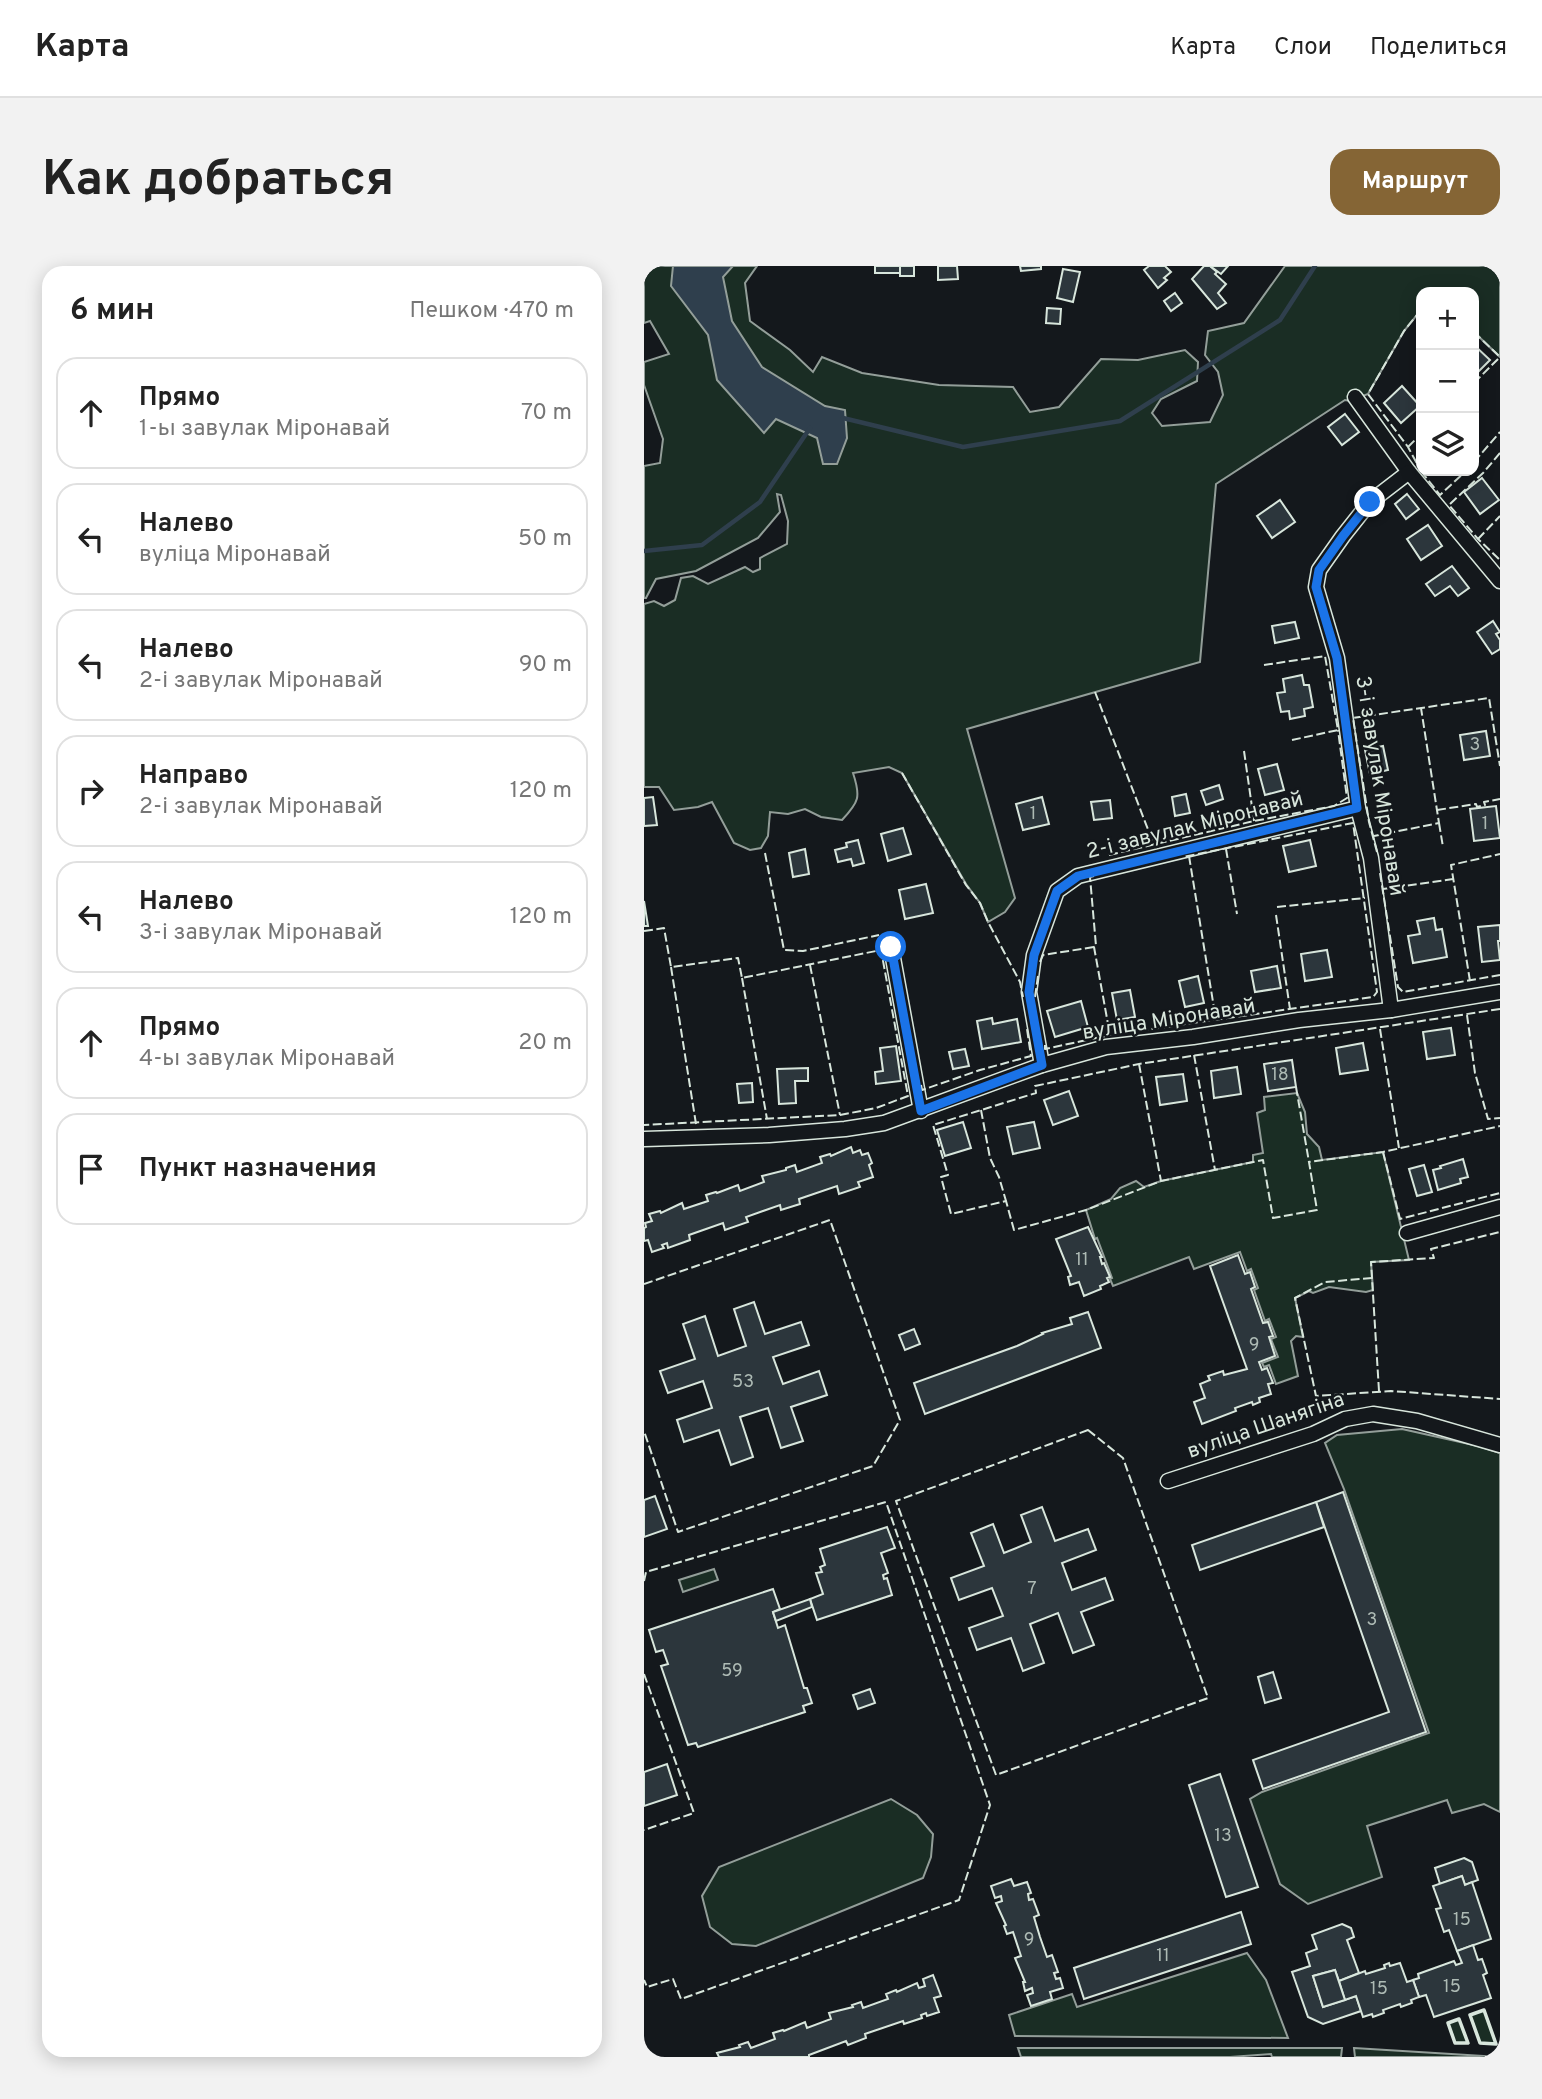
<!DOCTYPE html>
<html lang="ru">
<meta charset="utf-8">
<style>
body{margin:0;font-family:Overpass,sans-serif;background:#f2f2f2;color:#222}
.controls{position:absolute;right:21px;top:21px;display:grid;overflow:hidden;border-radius:14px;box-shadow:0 4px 18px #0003}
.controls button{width:63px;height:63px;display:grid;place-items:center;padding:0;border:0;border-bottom:2px solid #e0e0e0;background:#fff;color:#222;font:35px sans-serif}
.stop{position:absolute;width:21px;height:21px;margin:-16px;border:5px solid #1a73e8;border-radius:50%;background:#fff}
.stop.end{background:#1a73e8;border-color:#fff;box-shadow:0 2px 7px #0008}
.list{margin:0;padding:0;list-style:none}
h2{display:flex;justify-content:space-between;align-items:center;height:91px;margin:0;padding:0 28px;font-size:30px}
h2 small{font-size:23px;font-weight:400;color:#767676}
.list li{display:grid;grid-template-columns:46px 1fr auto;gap:21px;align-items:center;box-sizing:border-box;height:112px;margin:0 14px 14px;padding:0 14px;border:2px solid #e0e0e0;border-radius:21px}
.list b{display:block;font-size:26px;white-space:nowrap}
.list p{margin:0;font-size:23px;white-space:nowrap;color:#767676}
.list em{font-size:23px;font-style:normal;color:#767676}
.icon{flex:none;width:38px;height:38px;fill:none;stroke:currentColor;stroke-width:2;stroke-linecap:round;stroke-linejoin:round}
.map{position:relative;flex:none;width:856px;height:1791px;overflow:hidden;border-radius:21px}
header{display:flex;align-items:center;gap:42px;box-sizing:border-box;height:98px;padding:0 35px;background:#fff;border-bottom:2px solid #e0e0e0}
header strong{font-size:33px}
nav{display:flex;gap:38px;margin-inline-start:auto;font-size:24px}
.intro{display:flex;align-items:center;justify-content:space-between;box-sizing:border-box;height:168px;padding:0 42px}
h1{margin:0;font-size:49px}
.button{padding:18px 32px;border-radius:21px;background:#856535;color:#fff;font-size:24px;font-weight:700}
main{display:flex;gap:42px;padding:0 42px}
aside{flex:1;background:#fff;border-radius:21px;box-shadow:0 4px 18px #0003}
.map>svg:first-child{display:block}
.green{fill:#1a2d24;stroke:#939e99;stroke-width:2}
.water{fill:#2f3f4d;stroke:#939e99;stroke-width:2}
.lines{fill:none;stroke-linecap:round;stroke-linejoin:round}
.stream{stroke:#2f3f4d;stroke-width:4.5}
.building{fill:#2c363c;stroke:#d8e6dc;stroke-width:2}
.minor-casing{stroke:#d8e6dc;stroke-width:17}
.minor{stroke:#14181c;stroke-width:14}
.fence{stroke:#d8e6dc;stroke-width:2;stroke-dasharray:9 3.5;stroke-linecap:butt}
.wall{stroke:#d8e6dc;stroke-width:3.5}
.route{stroke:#1a73e8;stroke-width:9}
.labels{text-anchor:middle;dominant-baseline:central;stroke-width:5;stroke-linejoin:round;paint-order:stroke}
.number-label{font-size:18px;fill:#adbab4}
.street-label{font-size:21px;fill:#d8e6dc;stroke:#14181c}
</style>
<header>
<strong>Карта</strong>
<nav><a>Карта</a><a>Слои</a><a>Поделиться</a></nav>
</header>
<div class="intro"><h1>Как добраться</h1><a class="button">Маршрут</a></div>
<main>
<aside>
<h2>6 мин<small>Пешком · 470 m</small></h2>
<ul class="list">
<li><svg class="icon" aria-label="ahead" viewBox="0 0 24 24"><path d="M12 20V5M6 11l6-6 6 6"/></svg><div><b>Прямо</b><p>1-ы завулак Міронавай</p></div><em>70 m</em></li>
<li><svg class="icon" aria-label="left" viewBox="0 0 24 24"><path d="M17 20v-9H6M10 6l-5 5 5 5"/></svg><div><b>Налево</b><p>вуліца Міронавай</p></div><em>50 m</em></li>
<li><svg class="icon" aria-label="left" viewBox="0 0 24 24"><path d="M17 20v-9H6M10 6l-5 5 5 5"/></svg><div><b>Налево</b><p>2-і завулак Міронавай</p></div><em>90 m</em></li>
<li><svg class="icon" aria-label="right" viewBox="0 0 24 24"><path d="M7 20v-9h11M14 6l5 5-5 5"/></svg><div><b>Направо</b><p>2-і завулак Міронавай</p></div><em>120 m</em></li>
<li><svg class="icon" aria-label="left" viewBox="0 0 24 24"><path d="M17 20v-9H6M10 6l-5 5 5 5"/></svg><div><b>Налево</b><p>3-і завулак Міронавай</p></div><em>120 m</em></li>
<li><svg class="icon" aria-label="ahead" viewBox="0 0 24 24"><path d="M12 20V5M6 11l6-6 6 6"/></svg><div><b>Прямо</b><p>4-ы завулак Міронавай</p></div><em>20 m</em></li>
<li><svg class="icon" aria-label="arrive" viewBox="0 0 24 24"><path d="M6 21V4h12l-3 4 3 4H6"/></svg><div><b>Пункт назначения</b></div></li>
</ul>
</aside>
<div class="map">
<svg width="856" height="1791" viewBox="0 0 856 1791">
<rect width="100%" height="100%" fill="#14181c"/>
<g class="green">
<path d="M0 0H113L101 17 106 55 146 84 169 106 178 91 218 107 295 119 369 121 386 146 415 141 457 93 494 94 541 84 554 96 553 115 517 133 508 147 518 160 566 156 579 129 574 106 561 89 564 65 600 57 641 0H856V91L830 66V26H777V44L760 65 724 128 706 135 701 134 572 218 556 396 323 463 371 632 361 646 344 656 336 637 322 618 258 507 245 501 209 507C217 531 215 536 198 554L177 551 161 543 144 548 126 546 124 570 117 582 106 584 90 577 68 536 54 541 30 544 15 521H0V338L10 335 20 340 31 334 37 312 49 310 64 318 101 301 109 306 116 303V292L143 278 144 255 137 229 133 228 136 246 114 272 52 305 12 313 2 332H0V200L16 197 19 173 0 119V96L25 88 6 55 0 57Z"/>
<path d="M653 827 661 846 663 868 675 881 678 894 739 886 765 994 727 996 729 1024 722 1026 685 1021 669 1027 665 1025 651 1032 659 1071 652 1070 647 1075 654 1110 632 1118 625 1099 620 1101 618 1097 634 1091 627 1073 632 1071 625 1053 621 1055 610 1024 614 1022 607 1003 603 1005 596 986 550 1003 545 991 469 1020 466 1013 468 1012 453 972 451 973 442 944 467 933 476 922 492 915 500 921 517 915 609 896V889L619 887 613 847 621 844 620 831Z"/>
<path d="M758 1163 834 1180 856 1187V1546L840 1538 808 1547 803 1534 723 1560 738 1611 664 1638 636 1618 606 1533 618 1526 785 1467 700 1223 681 1177 693 1169Z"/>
<path d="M70 1303 74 1314 39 1326 35 1314Z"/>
<path d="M247 1533 273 1549 289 1568 287 1591 279 1612 112 1680 88 1678 66 1661 58 1630 75 1601Z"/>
<path d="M603 1687 622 1714 644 1772 371 1770 365 1749 428 1728 433 1741Z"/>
<path d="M840 1744 852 1778 836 1777 826 1749Z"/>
<path d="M815 1753 824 1777H811L804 1757Z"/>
<path d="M374 1782H698L697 1791H628L627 1788 586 1791H377Z"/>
<path d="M710 1782 856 1791H711Z"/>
</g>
<path class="water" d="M29 0H89L79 11 88 55 118 101 181 140 201 144 203 172 193 198H179L173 172 132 153 120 167 73 114 64 69 27 20Z"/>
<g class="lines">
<g class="stream">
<path d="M199 152 319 181 476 155 636 54 671 0"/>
<path d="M0 285 58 279 116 236 166 162"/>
</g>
</g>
<g class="building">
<rect x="231" y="0" width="25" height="7"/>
<rect x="256" y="0" width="14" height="10"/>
<path d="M294 0H313L314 13 294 14Z"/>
<path d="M376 0H397V3L377 5Z"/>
<path d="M505 0H521L527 6 520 12 523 14 514 22 500 4Z"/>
<path d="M560 0H566L573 6 571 8 582 18 574 27 582 37 573 43 548 13Z"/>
<path d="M566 0H584L577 8Z"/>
<path d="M419 3 436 6 429 36 413 32Z"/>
<path d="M531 27 538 37 527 45 520 35Z"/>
<path d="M403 42 417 43 416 58 402 57Z"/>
<path d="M830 79 846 94 831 109 830 107Z"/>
<path d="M758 120 776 140 757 157 740 137Z"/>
<path d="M701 148 715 166 698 179 684 161Z"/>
<path d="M838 212 855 234 836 248 820 226Z"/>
<path d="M763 228 775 243 762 253 751 238Z"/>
<path d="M636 234 651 256 628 272 613 250Z"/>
<path d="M784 259 798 280 777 294 763 273Z"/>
<path d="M808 300 825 322 814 330 806 320 791 330 782 318Z"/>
<path d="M849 355 856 366 852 368 856 374V383L848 388 833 366Z"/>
<path d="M651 356 655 372 631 377 628 360Z"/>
<path d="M658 409 660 419H665L669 441 660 443 661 450 646 453 645 445 637 446 633 427 641 426 639 413Z"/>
<path d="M842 465 846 490 820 494 816 469Z"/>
<path d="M739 480 744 504 726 508 721 484Z"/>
<path d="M633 498 640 524 621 529 614 503Z"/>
<path d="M575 519 579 533 562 539 557 525Z"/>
<path d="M542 528 546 547 531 550 528 531Z"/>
<path d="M9 531 13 559 0 560V532Z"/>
<path d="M398 531 405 558 379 564 372 538Z"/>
<path d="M466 534 468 552 450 554 447 536Z"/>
<path d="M852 540 856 572 830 575 826 543Z"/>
<path d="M259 562 267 588 244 595 237 568Z"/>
<path d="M214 574 220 597 209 600 207 593 194 596 191 584 203 581 202 577Z"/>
<path d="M666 574 672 600 645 606 639 580Z"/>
<path d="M161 583 165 608 149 611 145 587Z"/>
<path d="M282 618 289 647 261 653 255 624Z"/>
<path d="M0 635 4 660H0Z"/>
<path d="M790 652 792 664 798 663 803 691 769 697 764 670 776 668 773 655Z"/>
<path d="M856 659V675H854L856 694 838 696 834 661Z"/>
<path d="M683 684 688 711 661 715 657 688Z"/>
<path d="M633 700 637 722 611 726 607 705Z"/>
<path d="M554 710 560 737 541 741 535 715Z"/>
<path d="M486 724 491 751 473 754 468 727Z"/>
<path d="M437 735 444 761 411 771 403 745Z"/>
<path d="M348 752 349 758 373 753 377 776 338 783 333 755Z"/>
<path d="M807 762 811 789 783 793 779 766Z"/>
<path d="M719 777 724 804 696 808 692 782Z"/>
<path d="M252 780 257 815 232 818 231 806 239 805 236 782Z"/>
<path d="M321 783 325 800 309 803 305 786Z"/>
<path d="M648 794 652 821 624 825 620 798Z"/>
<path d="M593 801 597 828 570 832 567 805Z"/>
<path d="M164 802V815H151L152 837 135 838 133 803Z"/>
<path d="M539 808 543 835 516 839 512 811Z"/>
<path d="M108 817 109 836 95 837 93 818Z"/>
<path d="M425 825 434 850 409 859 400 834Z"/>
<path d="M319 856 327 882 301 890 293 864Z"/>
<path d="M390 856 396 882 369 888 363 861Z"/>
<path d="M207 881 209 887 216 884 218 889 224 887 228 897 225 899 229 911 214 916 216 921 195 928 193 920 155 933 156 938 137 944 136 939 102 951 104 956 81 964 79 957 45 969 46 974 24 982 23 977 18 979 20 982 8 986 4 974 0 975V962L2 961 1 957 8 955 5 948 16 945 17 947 38 937 40 943 64 935 62 929 72 926 73 927 94 919 96 925 120 916 118 910 142 904V902L151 899 153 906 178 897 176 891 186 888 187 890Z"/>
<path d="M819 893 824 911 816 913 817 917 794 924 789 904 797 902 796 900Z"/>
<path d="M780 899 788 926 773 930 765 903Z"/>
<path d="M444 961 458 991H456L458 998 460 997 466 1011 463 1012 465 1016 456 1020 457 1023 440 1030 435 1016 426 1019 424 1011 427 1010 412 973Z"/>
<path d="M594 989 601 1008 606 1006 611 1021 607 1023 619 1057 624 1056 629 1070 625 1071 631 1090 615 1096 618 1104 623 1102 629 1117 624 1118 627 1128 615 1132 616 1136 609 1139 608 1136 591 1142 592 1145 558 1158 550 1136 561 1132 556 1118 566 1114 564 1110 579 1105 580 1109 603 1103 566 1000Z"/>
<path d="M110 1036 121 1068 157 1056 165 1079 129 1091 139 1118 175 1105 183 1129 147 1141 159 1175 137 1182 124 1142 96 1151 109 1191 87 1199 75 1164 40 1176 33 1154 68 1142 59 1115 24 1127 16 1105 51 1093 39 1058 61 1050 74 1090 102 1080 90 1043Z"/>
<path d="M444 1046 457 1082 281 1148 270 1117 373 1080 399 1068 398 1067 428 1058 426 1052Z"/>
<path d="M270 1063 276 1078 261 1084 255 1069Z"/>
<path d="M699 1226 782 1466 619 1523 609 1494 745 1446 672 1236Z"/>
<path d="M11 1230 23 1263 0 1271V1234Z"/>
<path d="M672 1236 680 1261 556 1304 548 1279Z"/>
<path d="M398 1241 411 1275 444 1263 452 1284 418 1297 428 1324 461 1312 469 1334 437 1346 450 1379 429 1387 414 1347 386 1358 400 1397 379 1405 367 1372 333 1384 325 1362 359 1350 348 1322 315 1334 307 1312 340 1300 327 1267 349 1258 360 1287 387 1276 377 1249Z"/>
<path d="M243 1261 251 1282 237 1287 244 1307 239 1309 240 1313 243 1312 248 1329 173 1354 166 1333 179 1328 172 1307 178 1306 176 1301 181 1299 176 1283Z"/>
<path d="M129 1323 136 1343 129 1346 134 1362 141 1359 160 1422H163L168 1437 159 1440 161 1446 54 1481 52 1477 44 1479 17 1400 24 1398 19 1384 12 1386 5 1364Z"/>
<path d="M166 1333 168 1341 132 1355 129 1346Z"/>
<path d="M629 1406 637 1432 621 1437 614 1411Z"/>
<path d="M226 1423 231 1437 214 1443 209 1429Z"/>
<path d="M23 1498 33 1529 0 1540V1506Z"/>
<path d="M576 1508 614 1621 582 1631 545 1519Z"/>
<path d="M820 1592 828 1596 834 1614 821 1619 818 1610 796 1618 791 1602Z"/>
<path d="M818 1610 821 1619 828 1616 847 1673 813 1685 805 1664 800 1666 792 1643 797 1642 789 1620Z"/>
<path d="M367 1613 370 1620 383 1616 387 1627 384 1628 385 1634 389 1633 395 1649 390 1651 396 1671 403 1691 408 1689 414 1706 410 1707 412 1713 416 1712 419 1722 406 1726 408 1733 387 1740 383 1729 389 1727 388 1722 381 1725 379 1716H381L371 1692 377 1690 369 1666 363 1668 360 1660 362 1659 352 1637 358 1635 357 1630 351 1632 347 1620Z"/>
<path d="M597 1646 607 1678 440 1733 430 1702Z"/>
<path d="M698 1658 707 1662 710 1671 703 1674 715 1707 695 1715 691 1704 669 1710 679 1741 712 1730 717 1745 679 1758 664 1751 648 1706 666 1700 662 1687 673 1683 668 1669Z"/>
<path d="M829 1679 834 1694 838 1693 843 1707 839 1709 847 1732 790 1751 782 1729 775 1731 769 1714 775 1712 774 1708 810 1695 812 1699 818 1697 813 1685Z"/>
<path d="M745 1697 746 1700 756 1697 763 1716 769 1714 775 1731 767 1734 768 1737 757 1741 756 1738 739 1744 740 1747 729 1751 728 1748 719 1751 712 1730 701 1734 695 1715 721 1705 722 1708 741 1702 740 1699Z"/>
<path d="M691 1704 701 1734 679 1741 669 1710Z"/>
<path d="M289 1709 297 1730 290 1732 295 1746 283 1750 282 1747 277 1749 278 1752 260 1758 259 1755 221 1768 222 1772 204 1779 202 1775 165 1789V1791H75L73 1787 96 1781 95 1779 104 1776 107 1782 131 1773 129 1767 139 1764 140 1765 161 1756 163 1762 187 1753 185 1747 209 1741 208 1739 217 1736 219 1742 244 1733 242 1728 252 1724 253 1726 273 1717 275 1722 281 1720 279 1713Z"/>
</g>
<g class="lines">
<defs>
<g id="minor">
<path d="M711 131 765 206 856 315"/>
<path d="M244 676 247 681 277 845"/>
<path d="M747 744 727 592 714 542 693 392 672 321 675 304 699 270 726 236 765 206"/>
<path d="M398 799 385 726 390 689 413 625 434 610 714 542"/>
<path d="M0 873 125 869 201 863 240 857 398 799 462 781 549 771 655 754 747 744 856 726"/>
<path d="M763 967 856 941"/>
<path d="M524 1215 669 1168 701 1153 729 1148 773 1155 856 1179"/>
</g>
</defs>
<use href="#minor" class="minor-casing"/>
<use href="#minor" class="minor"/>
<g class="fence">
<path d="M777 44 760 65 724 128 764 181 777 205"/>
<path d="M830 66 856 91"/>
<path d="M830 117 856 91"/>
<path d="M764 181 777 168"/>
<path d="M856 187 839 207 805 239 834 273 856 294"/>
<path d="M830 196 856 166"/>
<path d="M777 205 796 229 822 205"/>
<path d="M834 273 856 250"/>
<path d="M620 399 681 390 694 464 648 474"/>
<path d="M451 426 510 579"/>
<path d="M600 485 610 555"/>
<path d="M258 507 322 619 336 637 344 656 376 716 379 731"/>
<path d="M793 544 832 538 833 541 841 539 840 536 856 533"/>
<path d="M795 557 799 581"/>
<path d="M730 570 795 557 777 442"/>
<path d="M582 583 593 648"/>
<path d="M733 586 725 556 709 452 845 432 856 500"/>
<path d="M121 587 140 684 159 685 235 669"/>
<path d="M465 589 610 555 690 540 703 532 694 464"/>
<path d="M545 590 572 754"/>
<path d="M736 607 754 721 759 726 856 709"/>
<path d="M450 610 446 611 452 680 450 681 466 769"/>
<path d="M739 623 809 613"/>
<path d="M633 641 721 632"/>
<path d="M632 649 646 743"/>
<path d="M0 665 20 662 27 701 94 692 98 712 237 684 264 830 232 842 196 849 0 859"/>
<path d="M250 667 253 681"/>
<path d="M396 696 399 689 450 681"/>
<path d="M166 699 196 849"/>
<path d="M27 701 52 858"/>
<path d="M98 712 123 853"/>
<path d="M826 715 807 599 856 588"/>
<path d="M391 731 394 710"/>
<path d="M856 743 495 798 391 820 392 827 289 859 304 909 297 911 307 948 362 935 370 964 442 944 517 915 619 894 629 952 673 944 665 896 739 886 856 860"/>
<path d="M823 749 831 807 844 853 856 852"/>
<path d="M736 763 755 882"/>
<path d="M401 779V783L466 769 729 731 733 726 709 557 539 591"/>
<path d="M550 789 571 904"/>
<path d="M495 798 517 915"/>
<path d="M277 819 278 824 336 804 387 790 383 763"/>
<path d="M652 821 665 896"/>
<path d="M337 844 346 892 355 911 362 935"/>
<path d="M739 886 756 953 856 927"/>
<path d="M728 1012 681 1016 651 1032 672 1130 747 1125 856 1133"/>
<path d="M0 1018 186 954 256 1154 229 1200 34 1266 0 1165"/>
<path d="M735 1125 727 996 790 992 787 983 856 966"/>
<path d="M444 1164 479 1192 564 1432 352 1509 252 1235Z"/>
<path d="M0 1315 2 1306 242 1236 346 1539 315 1634 37 1733 29 1713 3 1721 0 1714"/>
<path d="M0 1408 50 1547 0 1564"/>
</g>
<g class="wall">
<path d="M840 1744 852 1778 836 1777 826 1749Z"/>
<path d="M815 1753 824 1777H811L804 1757Z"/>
</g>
</g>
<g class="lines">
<path class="route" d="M247 681 277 845 398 799 385 726 390 689 413 625 434 610 713 542 693 392 672 321 675 304 699 270 726 236"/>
</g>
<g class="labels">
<g class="number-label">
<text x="831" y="479">3</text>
<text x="389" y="548">1</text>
<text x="841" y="558">1</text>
<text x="636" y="809">18</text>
<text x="438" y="994">11</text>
<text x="610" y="1079">9</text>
<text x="99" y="1116">53</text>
<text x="388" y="1323">7</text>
<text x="728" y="1354">3</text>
<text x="88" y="1405">59</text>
<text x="579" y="1570">13</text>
<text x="818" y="1654">15</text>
<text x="385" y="1674">9</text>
<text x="519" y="1690">11</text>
<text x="808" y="1721">15</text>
<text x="735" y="1723">15</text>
</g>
<g class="street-label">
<text transform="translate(735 520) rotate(81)">3-і завулак Міронавай</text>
<text transform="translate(551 560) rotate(-14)">2-і завулак Міронавай</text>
<text transform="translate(525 754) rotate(-9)">вуліца Міронавай</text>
<text transform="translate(622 1160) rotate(-19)">вуліца Шанягіна</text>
</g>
</g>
</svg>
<div class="controls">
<button>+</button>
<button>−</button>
<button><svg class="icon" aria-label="layers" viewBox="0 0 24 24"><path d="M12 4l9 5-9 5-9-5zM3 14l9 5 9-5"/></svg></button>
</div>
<div class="stop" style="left:247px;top:681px"></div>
<div class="stop end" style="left:726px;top:236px"></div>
</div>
</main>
